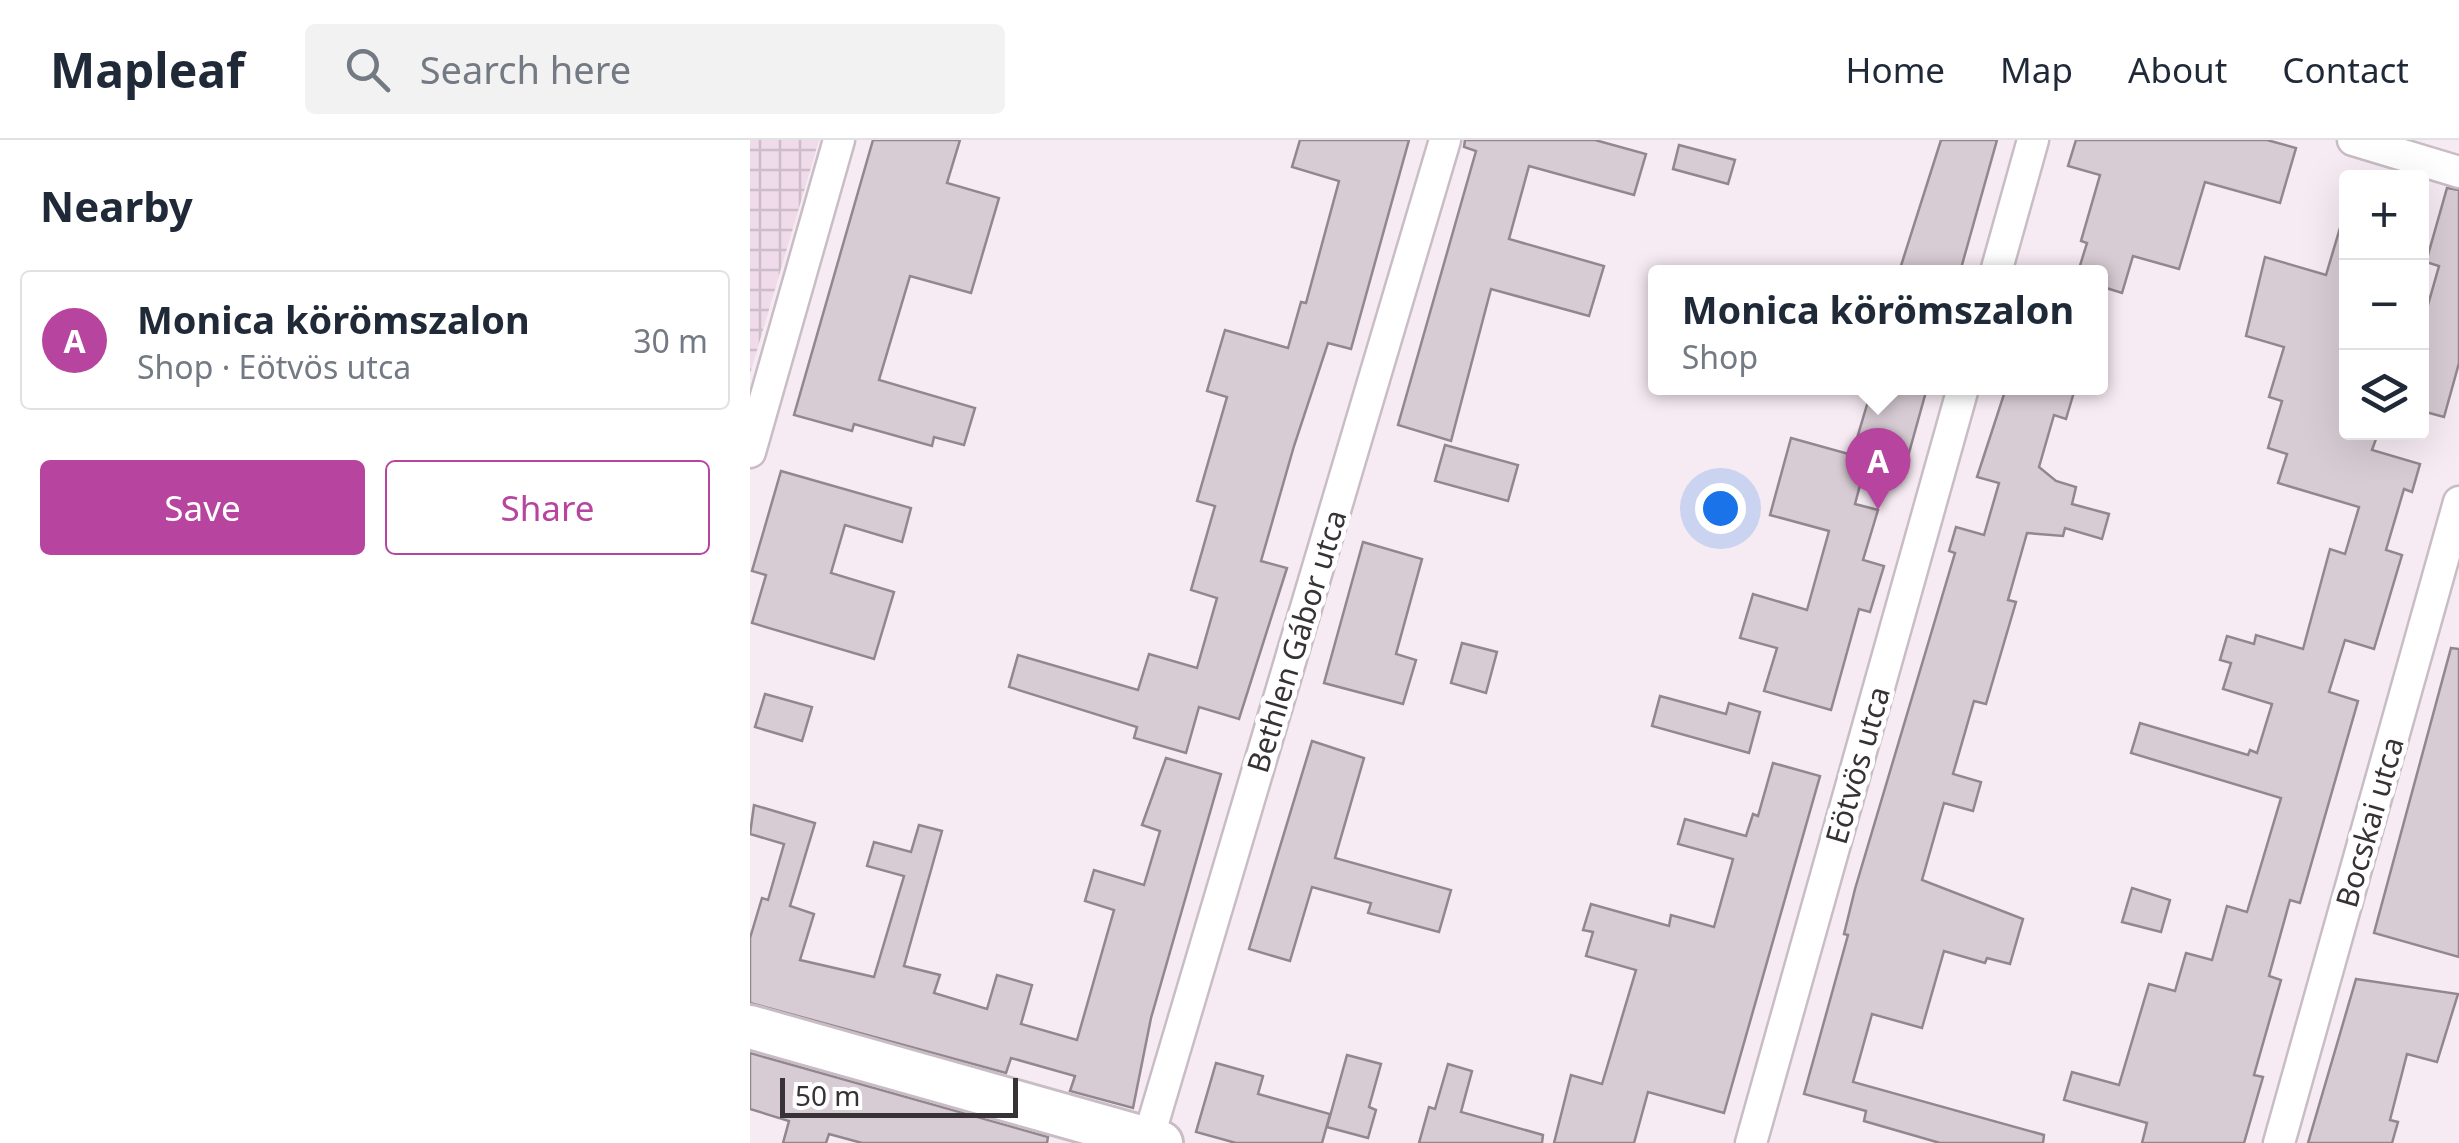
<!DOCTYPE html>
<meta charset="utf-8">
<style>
body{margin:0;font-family:"Noto Sans",sans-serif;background:#f2f2f3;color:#1f2937}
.controls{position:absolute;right:30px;top:30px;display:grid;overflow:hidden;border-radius:10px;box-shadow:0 10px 40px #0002}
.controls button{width:90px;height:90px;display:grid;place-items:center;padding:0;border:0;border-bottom:2px solid #e0e1e3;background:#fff;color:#1f2937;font:50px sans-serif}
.scale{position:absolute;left:30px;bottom:25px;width:238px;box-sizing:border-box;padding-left:10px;border:5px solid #373235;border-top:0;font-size:28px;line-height:35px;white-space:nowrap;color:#373235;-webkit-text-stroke:8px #fff;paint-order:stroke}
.you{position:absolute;left:970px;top:368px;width:35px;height:35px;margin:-25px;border:8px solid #fff;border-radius:50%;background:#1a73e8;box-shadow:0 0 0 15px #1a73e833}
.badge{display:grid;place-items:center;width:65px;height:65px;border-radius:50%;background:#b7449e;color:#fff;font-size:32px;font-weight:700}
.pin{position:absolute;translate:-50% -82px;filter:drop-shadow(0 2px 5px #0008)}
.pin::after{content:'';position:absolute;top:52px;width:35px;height:30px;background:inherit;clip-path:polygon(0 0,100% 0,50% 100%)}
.popup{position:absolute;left:898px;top:125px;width:460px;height:130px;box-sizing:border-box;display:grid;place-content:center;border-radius:10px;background:#fff;filter:drop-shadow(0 2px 8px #0005);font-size:32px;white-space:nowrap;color:#747a83}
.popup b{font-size:38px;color:#1f2937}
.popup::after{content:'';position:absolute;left:50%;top:100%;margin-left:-20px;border:20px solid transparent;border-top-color:#fff}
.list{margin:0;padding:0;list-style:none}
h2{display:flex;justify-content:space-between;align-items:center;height:130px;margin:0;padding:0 40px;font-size:42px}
h2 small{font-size:32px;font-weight:400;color:#747a83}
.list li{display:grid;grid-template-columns:65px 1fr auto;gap:30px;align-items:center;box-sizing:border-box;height:140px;margin:0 20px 20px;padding:0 20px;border:2px solid #e0e1e3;border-radius:10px}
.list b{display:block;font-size:38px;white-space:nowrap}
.list p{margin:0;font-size:32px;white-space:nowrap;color:#747a83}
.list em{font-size:32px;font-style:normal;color:#747a83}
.actions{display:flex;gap:20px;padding:30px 40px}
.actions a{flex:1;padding:22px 0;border:2px solid #b7449e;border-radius:10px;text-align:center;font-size:35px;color:#b7449e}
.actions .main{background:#b7449e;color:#fff}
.icon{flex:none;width:55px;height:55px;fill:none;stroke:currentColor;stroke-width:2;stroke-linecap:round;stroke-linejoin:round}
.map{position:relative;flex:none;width:1709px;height:1003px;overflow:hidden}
header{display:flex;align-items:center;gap:60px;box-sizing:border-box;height:140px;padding:0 50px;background:#fff;border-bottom:2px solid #e0e1e3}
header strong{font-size:48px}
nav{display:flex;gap:55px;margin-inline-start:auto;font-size:35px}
.search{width:700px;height:90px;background:#f2f2f3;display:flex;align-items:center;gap:25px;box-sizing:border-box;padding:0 35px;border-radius:10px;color:#747a83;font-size:38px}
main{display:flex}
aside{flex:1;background:#fff}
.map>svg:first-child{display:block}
.industrial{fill:url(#industrial-grid)}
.building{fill:#d8ccd4;stroke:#92878e;stroke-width:2.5}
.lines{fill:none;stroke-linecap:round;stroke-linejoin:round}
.street-casing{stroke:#c9bdc5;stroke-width:35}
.secondary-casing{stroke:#c9bdc5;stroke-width:48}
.street{stroke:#fff;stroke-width:30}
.secondary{stroke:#fff;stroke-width:42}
.labels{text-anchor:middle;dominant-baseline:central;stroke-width:10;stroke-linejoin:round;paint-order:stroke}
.street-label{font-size:30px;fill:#373235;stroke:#fff}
</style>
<header>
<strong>Mapleaf</strong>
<div class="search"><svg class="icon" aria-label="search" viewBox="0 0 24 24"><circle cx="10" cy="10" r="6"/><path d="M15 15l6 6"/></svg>Search here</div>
<nav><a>Home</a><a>Map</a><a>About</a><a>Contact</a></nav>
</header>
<main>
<aside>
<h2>Nearby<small></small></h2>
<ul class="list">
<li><span class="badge">A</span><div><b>Monica körömszalon</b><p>Shop · Eötvös utca</p></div><em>30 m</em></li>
</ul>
<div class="actions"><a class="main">Save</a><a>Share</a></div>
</aside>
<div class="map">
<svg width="1709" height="1003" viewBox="0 0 1709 1003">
<defs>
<pattern id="industrial-grid" width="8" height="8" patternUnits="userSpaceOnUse" patternTransform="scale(2.5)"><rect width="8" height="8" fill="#efdbe9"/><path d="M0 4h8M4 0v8" fill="none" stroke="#cebcc8"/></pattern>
</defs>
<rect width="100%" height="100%" fill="#f7ebf3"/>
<path class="industrial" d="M0 0H69L0 234Z"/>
<g class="building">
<path d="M123 0H210L197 43 249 58 221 153 160 136 129 240 225 268 214 305 184 297 182 306 104 284 102 291 44 275Z"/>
<path d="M550 0H659L601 209 578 203 544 306 511 421 537 428 489 579 449 567 436 613 384 598 387 587 259 547 268 515 388 550 399 514 447 528 467 458 441 450 465 366 447 361 477 257 457 251 475 190 538 208 551 162 556 163 589 41 542 27Z"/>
<path d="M715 0H845L896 14 884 55 779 26 759 99 854 126 839 176 741 149 701 301 648 285 726 11 714 7Z"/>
<path d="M1191 0H1247L1210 132H1149Z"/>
<path d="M1326 0H1517L1546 8 1530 63 1455 42 1429 129 1383 116 1372 153 1350 146V132H1328L1337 103 1331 101 1350 35 1318 26Z"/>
<path d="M929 5 985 20 978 44 923 29Z"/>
<path d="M1697 48 1709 50V223L1694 277 1672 271V186L1689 126 1676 122Z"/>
<path d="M1590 88 1596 89V292L1626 299 1622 310 1670 324 1662 352 1654 349 1636 410 1652 415 1624 509 1595 500 1579 552 1608 561 1550 763 1540 760 1519 836 1531 840 1504 935 1513 937 1494 1003H1392L1397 983 1314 960 1322 932 1369 945 1399 844 1425 851 1436 813 1462 820 1477 766 1497 772 1531 658 1381 613 1390 583 1498 615 1500 610 1507 613 1522 564 1473 549 1481 523 1470 520 1477 496 1504 504 1506 495 1553 509 1580 409 1595 414 1609 367 1528 343 1537 314 1518 308 1532 261 1519 257 1534 207 1496 196 1515 117 1576 135Z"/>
<path d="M1122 248H1177L1157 320 1105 305Z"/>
<path d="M1256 248 1324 252 1316 279 1304 275 1289 327 1306 341 1326 347 1322 364 1359 374 1352 399 1315 388 1313 396 1277 393 1258 460 1266 462 1236 564 1224 561 1203 634 1231 642 1223 671 1194 663 1172 740 1273 779 1260 824 1237 818 1235 823 1194 811 1172 888 1122 874 1103 942 1294 995 1293 1003H1190L1114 981 1116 971 1054 954 1098 795 1094 794 1105 749 1205 413 1199 411 1206 387 1234 395 1249 343 1227 337Z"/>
<path d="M1041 298 1117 319 1105 364 1128 370 1113 420 1134 426 1120 472 1109 469 1081 570 1014 551 1027 508 990 498 1003 454 1057 470 1079 391 1020 375Z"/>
<path d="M695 305 768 325 758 361 685 341Z"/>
<path d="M31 331 161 368 152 402 95 385 81 433 144 452 124 519 2 483 16 435 2 431Z"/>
<path d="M613 402 672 419 646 514 666 520 653 564 574 543Z"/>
<path d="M712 503 747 512 736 553 701 543Z"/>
<path d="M1701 508 1709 509V817L1624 793Z"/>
<path d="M15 554 62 567 52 601 5 587Z"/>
<path d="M910 556 976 574 979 563 1010 572 999 613 902 586Z"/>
<path d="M562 601 614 618 585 718 701 750 689 792 618 773 621 763 562 747 540 821 499 809Z"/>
<path d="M416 618 471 634 401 878 383 968 320 951 325 936 261 918 256 933 0 863V798L12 758 18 760 34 704 0 694 4 665 65 683 40 766 64 774 50 820 124 837 154 736 117 726 124 702 161 712 169 685 192 691 154 826 190 835 184 853 237 869 247 835 282 845 271 884 327 900 364 770 335 761 344 730 394 745 410 691 392 685Z"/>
<path d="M1023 623 1070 636 974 973 898 952 884 1003H804L821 935 852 944 886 830 836 816 843 792 833 790 841 764 919 786 921 775 964 787 983 719 928 704 935 679 996 696 1003 674 1008 676Z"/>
<path d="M1382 748 1420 760 1411 792 1372 782Z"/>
<path d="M1606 839 1708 854 1687 922 1657 914 1640 980 1648 982 1642 1003H1558Z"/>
<path d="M0 913 298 997 297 1003H112L79 994 76 1003H33L39 981 0 969Z"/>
<path d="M597 915 631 924 619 967 626 970 618 998 577 987Z"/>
<path d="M466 923 513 936 508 954 580 974 572 1003H486L446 992Z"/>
<path d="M698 924 722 931 711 972 793 995 792 1003H669L679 967 685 969Z"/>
</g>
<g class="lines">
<defs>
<g id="street">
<path d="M1603 0 1709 32"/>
<path d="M1246 132 1283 0"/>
<path d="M0 312 89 0"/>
<path d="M397 1003 695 0"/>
<path d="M1001 1003 1213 248"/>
<path d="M1529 1003 1709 362"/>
</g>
<path id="secondary" d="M0 887 411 1003"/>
</defs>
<use href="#street" class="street-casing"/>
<use href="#secondary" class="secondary-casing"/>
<use href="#street" class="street"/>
<use href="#secondary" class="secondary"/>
</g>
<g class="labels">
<g class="street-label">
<text transform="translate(546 501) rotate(-73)">Bethlen Gábor utca</text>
<text transform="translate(1107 625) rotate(-74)">Eötvös utca</text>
<text transform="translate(1619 682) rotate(-74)">Bocskai utca</text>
</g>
</g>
</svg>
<div class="controls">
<button>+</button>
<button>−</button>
<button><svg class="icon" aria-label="layers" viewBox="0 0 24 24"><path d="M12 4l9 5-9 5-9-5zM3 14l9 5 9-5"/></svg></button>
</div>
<div class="scale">50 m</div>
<div class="you"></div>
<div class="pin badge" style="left:1128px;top:370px">A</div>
<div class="popup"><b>Monica körömszalon</b>Shop</div>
</div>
</main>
